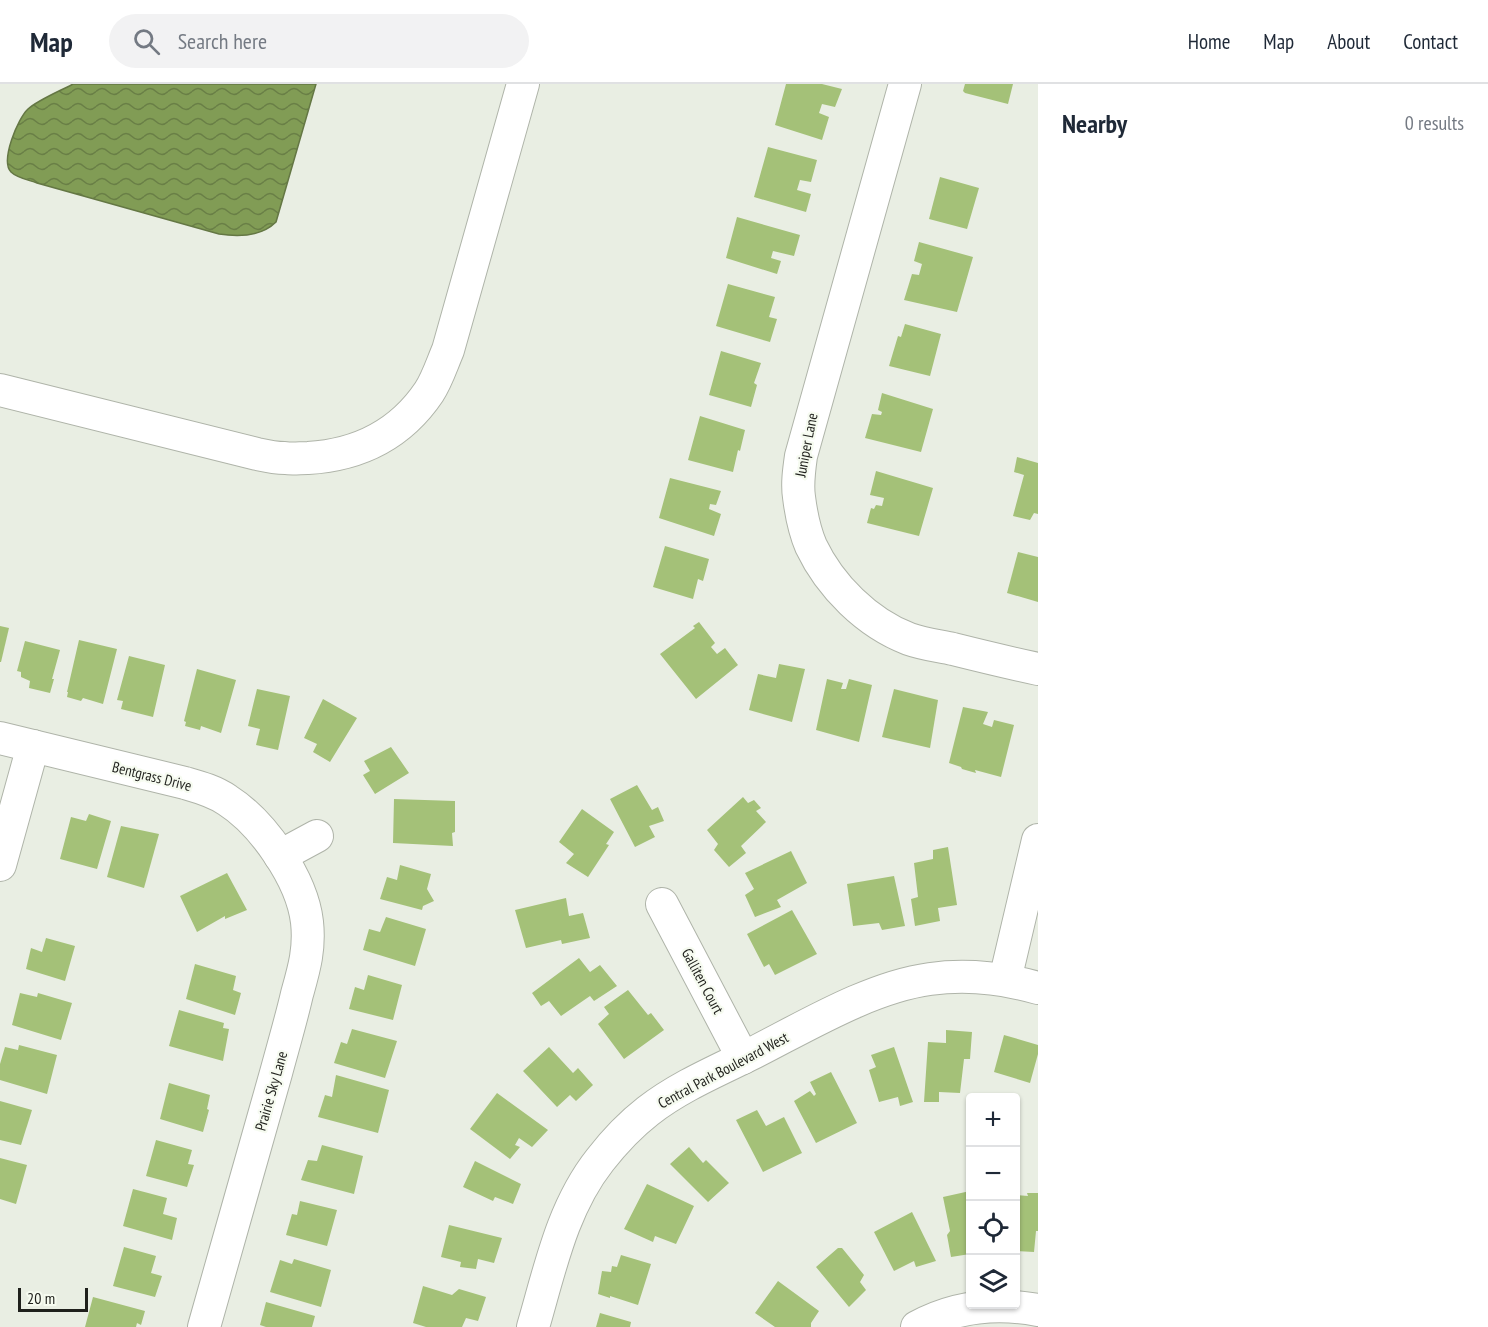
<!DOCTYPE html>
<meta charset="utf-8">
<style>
body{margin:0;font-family:"PT Sans Narrow",sans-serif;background:#f2f2f3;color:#1f2937}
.controls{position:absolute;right:18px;bottom:18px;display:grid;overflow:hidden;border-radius:6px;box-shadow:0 2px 4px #0004}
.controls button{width:54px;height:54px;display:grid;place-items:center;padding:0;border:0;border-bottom:2px solid #e0e1e3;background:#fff;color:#1f2937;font:30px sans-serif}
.scale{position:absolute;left:18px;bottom:15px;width:70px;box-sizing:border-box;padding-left:6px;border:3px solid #1f201c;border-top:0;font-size:16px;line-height:21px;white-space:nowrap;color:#1f201c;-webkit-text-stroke:4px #f6fbf0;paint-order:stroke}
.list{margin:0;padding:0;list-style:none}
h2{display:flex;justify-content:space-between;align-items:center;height:78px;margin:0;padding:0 24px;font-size:26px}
h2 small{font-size:20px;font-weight:400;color:#747a83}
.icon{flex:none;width:33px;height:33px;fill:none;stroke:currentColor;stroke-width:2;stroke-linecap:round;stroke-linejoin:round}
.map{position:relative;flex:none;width:1038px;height:1243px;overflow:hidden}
header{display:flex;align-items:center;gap:36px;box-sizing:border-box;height:84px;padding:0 30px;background:#fff;border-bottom:2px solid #e0e1e3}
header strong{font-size:28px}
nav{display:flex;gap:33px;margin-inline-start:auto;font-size:21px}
.search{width:420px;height:54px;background:#f2f2f3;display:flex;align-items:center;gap:15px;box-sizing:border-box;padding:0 21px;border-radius:33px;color:#747a83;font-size:22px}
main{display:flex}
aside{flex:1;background:#fff}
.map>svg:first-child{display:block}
.water{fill:url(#water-waves);stroke:#647744;stroke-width:1.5}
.building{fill:#a4c178}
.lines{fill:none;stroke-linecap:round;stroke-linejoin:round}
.minor-casing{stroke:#afb4a9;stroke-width:34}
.minor{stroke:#fff;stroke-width:32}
.labels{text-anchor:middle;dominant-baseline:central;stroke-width:4.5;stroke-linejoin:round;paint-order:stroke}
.street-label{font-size:15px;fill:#1f201c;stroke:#f6fbf0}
</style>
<header>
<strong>Map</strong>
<div class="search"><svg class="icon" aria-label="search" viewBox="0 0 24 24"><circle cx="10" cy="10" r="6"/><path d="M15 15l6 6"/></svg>Search here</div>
<nav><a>Home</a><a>Map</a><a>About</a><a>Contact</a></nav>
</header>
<main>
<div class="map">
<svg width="1038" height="1243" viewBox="0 0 1038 1243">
<defs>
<pattern id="water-waves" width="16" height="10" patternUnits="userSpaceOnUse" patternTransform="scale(1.5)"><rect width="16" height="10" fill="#819c55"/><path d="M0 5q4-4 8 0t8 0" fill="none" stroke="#697f46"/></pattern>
</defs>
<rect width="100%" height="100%" fill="#e9eee3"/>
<path class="water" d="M73 0H316L276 138C261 153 239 153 219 150L37 99C29 96 17 94 11 88 0 77 18 34 28 25 38 16 60 7 73 0Z"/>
<g class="building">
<path d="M786 0H822L842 5 835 23 822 20 819 29 829 33 822 56 775 41Z"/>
<path d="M965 0H1013L1008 20 965 9 963 7Z"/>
<path d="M768 63 817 76 811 98 800 96 797 106 811 110 806 128 754 113Z"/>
<path d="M940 93 979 104 967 145 929 135Z"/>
<path d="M737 133 800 151 794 172 773 167 771 174 781 177 777 190 726 174Z"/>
<path d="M919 158 973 173 957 228 904 216 912 190 919 191 922 180 914 177Z"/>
<path d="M728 200 775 213 769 233 777 235 770 258 716 242Z"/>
<path d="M905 240 941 250 930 292 889 282 898 252 901 253Z"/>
<path d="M721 267 761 279 754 299 757 301 751 323 709 311Z"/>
<path d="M882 309 933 325 921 368 865 354 872 330 881 331 882 328 878 326Z"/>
<path d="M700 332 745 346 740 367 738 366 733 388 688 376Z"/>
<path d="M1017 373 1038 379V430L1034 429 1030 436 1013 432 1024 391 1014 388Z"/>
<path d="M876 387 933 404 919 452 867 439 871 424 874 425 876 421 882 422 884 414 870 411Z"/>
<path d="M670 394 721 407 716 421 710 420 709 425 721 430 714 452 659 434Z"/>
<path d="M665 462 709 475 703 497 698 495 693 515 653 503Z"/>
<path d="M1018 468 1038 473V518L1007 509Z"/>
<path d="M699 538 715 559 711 563 717 570 725 564 738 581 696 615 660 570 695 544 693 542Z"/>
<path d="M0 542 9 544 1 578H0Z"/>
<path d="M79 556 117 565 103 620 83 614 81 617 67 613 68 608H67Z"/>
<path d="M25 557 60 566 52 595H54L50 609 29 604 30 597 21 593V588L17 587Z"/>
<path d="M129 572 165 581 153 633 121 625 123 617 117 616Z"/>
<path d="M779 580 805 585 792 638 749 626 758 590 776 594Z"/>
<path d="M197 585 236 596 221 649 201 642 200 646 185 642 186 638 184 637Z"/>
<path d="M827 595 843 599 841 605H846L849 595 872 601 859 658 816 646Z"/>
<path d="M257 605 290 612 278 666 256 661 260 645 248 642Z"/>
<path d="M894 605 938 616 930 664 882 653Z"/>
<path d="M323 615 357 634 330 678 313 668 317 660 304 654Z"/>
<path d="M963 623 988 628 983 640 992 643 994 636 1014 641 1001 693 975 686 976 689 962 685 961 683 949 679Z"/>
<path d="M391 663 409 689 375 710 363 691 370 687 364 677Z"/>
<path d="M637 701 652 726 658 723 664 737 649 742 655 753 635 763 610 715Z"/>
<path d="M743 713 748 719 754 716 761 724 756 727 766 738 741 762 746 769 729 783 714 766 718 760 707 746Z"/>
<path d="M394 715 455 717V748L452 749 453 762 393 759Z"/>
<path d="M582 725 614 748 606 760 609 761 588 793 566 779 574 770 559 758Z"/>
<path d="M89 730 111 737 97 785 60 775 71 733 86 737Z"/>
<path d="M121 742 159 750 144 804 107 793Z"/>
<path d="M948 763 957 821 938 824 940 837 915 842 911 815 918 813 914 779 933 775V766Z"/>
<path d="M791 767 807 799 777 816 781 823 755 833 745 811 754 805 745 789Z"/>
<path d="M400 781 431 790 427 805 434 817 423 822 422 826 380 815 387 793 397 796Z"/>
<path d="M227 789 247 826 225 835V832L197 848 180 812Z"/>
<path d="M894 792 905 842 882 846 879 839 853 842 847 800Z"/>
<path d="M566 814 569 832 583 829 590 854 562 860 561 856 526 864 515 826Z"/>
<path d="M792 826 817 870 775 891 769 880 764 883 747 850Z"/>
<path d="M386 833 426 845 415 882 363 866 369 845 380 848Z"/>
<path d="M46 854 75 862 65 897 26 885 31 864 42 868Z"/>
<path d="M579 874 590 888 600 881 617 902 594 917 590 912 561 932 549 917 541 922 532 909Z"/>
<path d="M195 880 236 892 233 906 241 909 235 931 186 915Z"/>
<path d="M368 891 402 901 393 936 349 925 355 903 364 906Z"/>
<path d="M628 906 648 931 651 929 664 946 624 975 598 940 609 930 604 923Z"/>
<path d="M20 909 37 913 38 909 72 919 61 956 12 941Z"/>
<path d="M179 926 224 939 223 944 229 945 223 977 169 962Z"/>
<path d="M352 945 397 957 385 994 334 979 341 958 347 960Z"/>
<path d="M946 946 972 948 970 975H964L960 1009 939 1008V1018H924L928 958 946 959Z"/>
<path d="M1004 951 1038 961V970L1030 999 994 988Z"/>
<path d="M19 961 57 971 47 1010 0 996V980L5 963 18 966Z"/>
<path d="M549 963 573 989 578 984 593 1001 576 1017 570 1011 557 1023 523 987Z"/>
<path d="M894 963 913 1018 900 1022 898 1013 879 1018 869 986 876 983 871 971Z"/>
<path d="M831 988 857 1039 816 1059 794 1017 810 1007 814 1012 816 1010 810 998Z"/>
<path d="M336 991 389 1006 378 1049 318 1033 325 1011 332 1013Z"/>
<path d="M169 999 210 1011 207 1025 209 1026 203 1048 160 1035Z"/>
<path d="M497 1009 548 1046 532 1063 519 1054 515 1061 520 1063 510 1075 470 1045Z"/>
<path d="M0 1017 32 1026 21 1061 0 1056Z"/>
<path d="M757 1026 766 1042 784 1033 802 1069 763 1088 736 1036Z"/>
<path d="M156 1056 192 1066 188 1080 194 1081 187 1103 146 1092Z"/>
<path d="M322 1061 363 1072 354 1110 301 1096 308 1076 317 1077Z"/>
<path d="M689 1063 703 1079 706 1076 729 1099 708 1118 670 1080Z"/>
<path d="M0 1074 27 1081 16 1120 0 1115Z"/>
<path d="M475 1077 521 1100 513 1120 495 1113 493 1117 463 1103Z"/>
<path d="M647 1100 694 1122 676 1160 655 1152 653 1158 624 1145Z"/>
<path d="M133 1105 167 1114 163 1130 177 1134 172 1156 123 1142Z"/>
<path d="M970 1107V1170L951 1173 947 1151 950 1147 943 1113Z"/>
<path d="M1027 1109H1038V1147H1036L1034 1168 1016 1167V1111L1028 1112Z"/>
<path d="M300 1117 337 1126 327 1162 286 1151 292 1130 297 1131Z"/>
<path d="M912 1128 936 1177 916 1183 914 1177 894 1187 874 1148Z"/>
<path d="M449 1141 502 1154 494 1179 478 1175 476 1185 460 1183 461 1178 441 1173Z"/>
<path d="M124 1163 156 1172 151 1189 162 1192 155 1213 113 1202Z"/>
<path d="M838 1164H842L864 1191 860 1198 866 1206 849 1223 816 1183Z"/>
<path d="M621 1171 651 1180 638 1221 610 1212V1214L598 1210 602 1187 611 1188 612 1182 617 1183Z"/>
<path d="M294 1175 331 1186 321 1223 270 1208 280 1176 292 1180Z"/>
<path d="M778 1197 819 1227 811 1239V1243H775L755 1229Z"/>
<path d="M423 1202 452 1211 459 1205 486 1213 478 1237 466 1234 462 1243H426L413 1239Z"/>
<path d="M93 1213 145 1227 141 1241 137 1239 136 1243H85Z"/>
<path d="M266 1218 315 1232 312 1243H266L260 1241Z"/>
<path d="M600 1229 631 1238 630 1243H596Z"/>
</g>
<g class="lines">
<defs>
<g id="minor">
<path d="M905 0 801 372C799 386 797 400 799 413 801 429 805 448 811 462 830 502 867 539 909 555 923 560 939 562 953 565 981 572 1010 579 1038 585"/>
<path d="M0 306 257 370C266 372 275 374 285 374 292 375 300 374 308 374 359 371 400 351 429 308 437 296 442 280 448 266L523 0"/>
<path d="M0 654 185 699C199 703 214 707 227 716 263 739 302 795 307 838 310 865 304 885 297 910 291 936 283 963 276 989 252 1074 228 1158 204 1243"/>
<path d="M280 772 317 752"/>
<path d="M0 781 33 662"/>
<path d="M662 820 743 974"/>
<path d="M1005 896 1038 756"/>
<path d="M533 1243C550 1185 562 1124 600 1076 614 1058 630 1041 648 1027 680 1002 719 986 755 968 808 941 871 903 930 895 967 890 1003 894 1038 904"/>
<path d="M917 1243C954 1223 996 1218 1038 1226"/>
</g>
</defs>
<use href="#minor" class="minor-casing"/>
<use href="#minor" class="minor"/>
</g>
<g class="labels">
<g class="street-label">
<text transform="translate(806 361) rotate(-79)">Juniper Lane</text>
<text transform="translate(152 692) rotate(14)">Bentgrass Drive</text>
<text transform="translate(703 897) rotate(62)">Galliten Court</text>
<text transform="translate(723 986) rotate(-28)">Central Park Boulevard West</text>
<text transform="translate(271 1007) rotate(-74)">Prairie Sky Lane</text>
</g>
</g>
</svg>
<div class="controls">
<button>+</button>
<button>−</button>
<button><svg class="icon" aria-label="locate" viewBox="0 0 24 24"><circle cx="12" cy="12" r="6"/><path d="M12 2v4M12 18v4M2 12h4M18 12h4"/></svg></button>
<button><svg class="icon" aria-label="layers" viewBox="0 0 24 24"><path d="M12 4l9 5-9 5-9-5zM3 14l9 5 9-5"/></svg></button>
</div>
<div class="scale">20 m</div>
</div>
<aside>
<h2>Nearby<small>0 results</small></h2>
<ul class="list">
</ul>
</aside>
</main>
